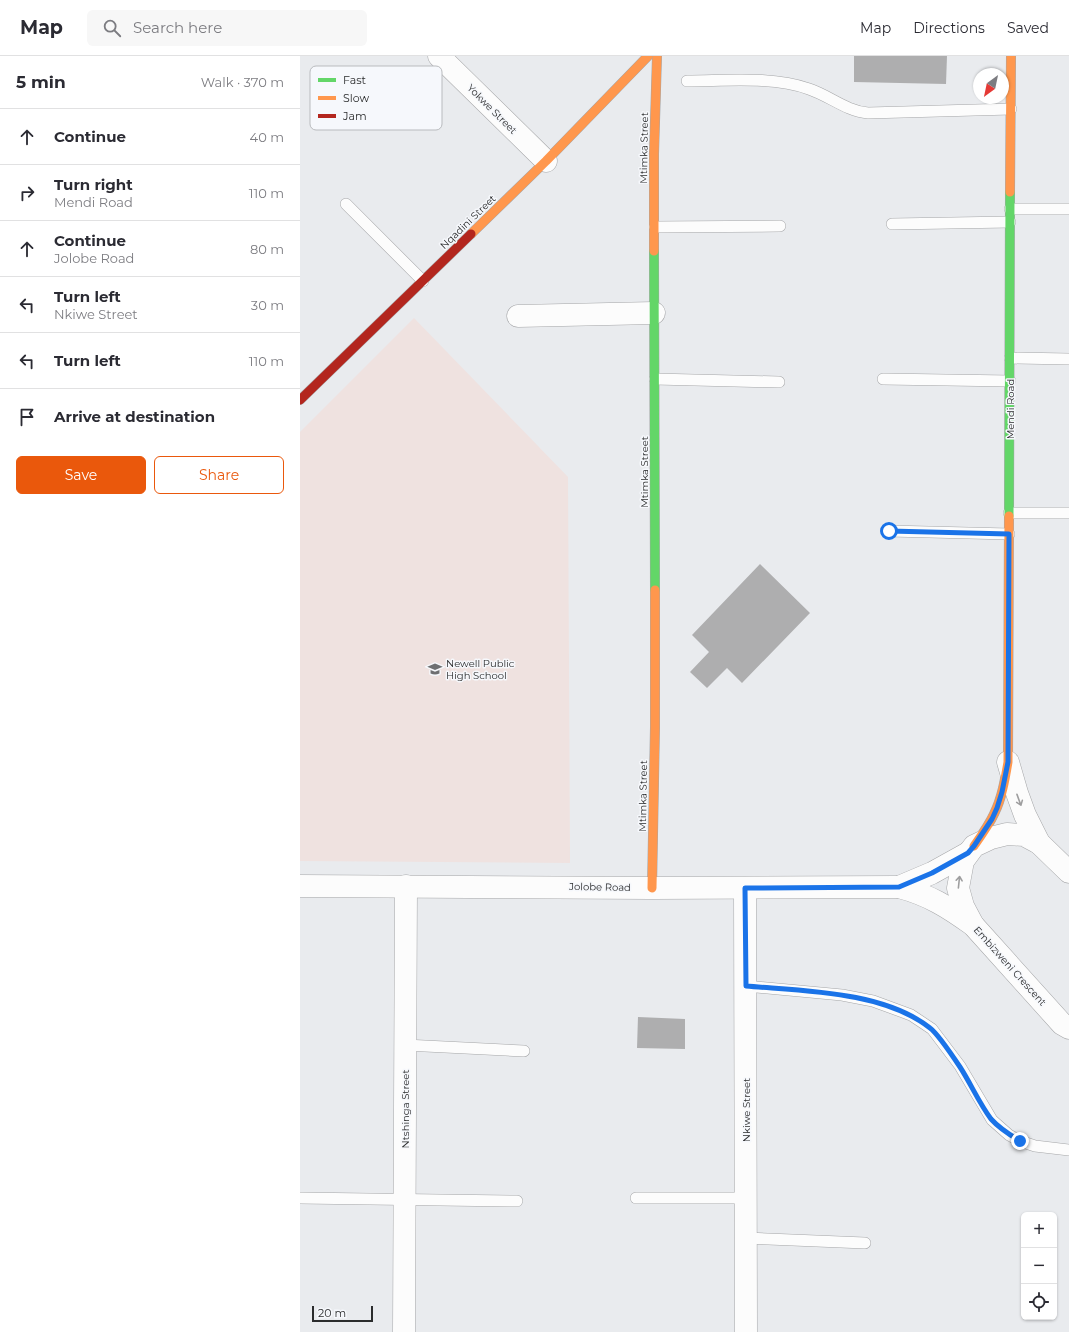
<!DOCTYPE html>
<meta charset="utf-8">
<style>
body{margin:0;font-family:Montserrat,sans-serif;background:#f7f7f7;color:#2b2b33}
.controls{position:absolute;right:12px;bottom:12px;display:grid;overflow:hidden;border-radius:6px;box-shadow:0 1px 3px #0004}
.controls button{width:36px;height:36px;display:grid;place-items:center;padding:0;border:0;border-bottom:1px solid #e1e1e2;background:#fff;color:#2b2b33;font:20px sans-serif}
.compass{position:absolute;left:673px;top:12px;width:36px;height:36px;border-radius:50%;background:#fff;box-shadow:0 1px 3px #0004;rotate:213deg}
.scale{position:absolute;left:12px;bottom:10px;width:61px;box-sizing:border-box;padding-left:4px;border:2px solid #2b2c2d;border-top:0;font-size:11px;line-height:14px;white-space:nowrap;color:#2b2c2d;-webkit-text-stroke:3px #f6f8fc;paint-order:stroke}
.stop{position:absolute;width:12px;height:12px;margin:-9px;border:3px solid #1a73e8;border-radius:50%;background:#fff}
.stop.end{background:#1a73e8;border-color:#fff;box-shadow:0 1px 4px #0008}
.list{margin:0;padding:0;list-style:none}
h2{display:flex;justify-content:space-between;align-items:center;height:52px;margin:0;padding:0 16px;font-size:17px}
h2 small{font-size:13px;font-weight:400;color:#7c7c81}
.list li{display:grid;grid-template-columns:26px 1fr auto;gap:12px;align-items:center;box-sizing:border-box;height:56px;padding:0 16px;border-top:1px solid #e1e1e2}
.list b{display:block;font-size:15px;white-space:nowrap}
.list p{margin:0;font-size:13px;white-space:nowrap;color:#7c7c81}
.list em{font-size:13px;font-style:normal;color:#7c7c81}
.actions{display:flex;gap:8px;padding:12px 16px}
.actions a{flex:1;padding:9px 0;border:1px solid #ea580c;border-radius:6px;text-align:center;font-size:14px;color:#ea580c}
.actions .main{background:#ea580c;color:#fff}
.icon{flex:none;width:22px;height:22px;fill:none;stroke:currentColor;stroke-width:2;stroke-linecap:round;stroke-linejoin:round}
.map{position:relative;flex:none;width:769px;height:1276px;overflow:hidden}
header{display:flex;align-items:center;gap:24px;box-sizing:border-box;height:56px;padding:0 20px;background:#fff;border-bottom:1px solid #e1e1e2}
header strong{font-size:19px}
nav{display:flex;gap:22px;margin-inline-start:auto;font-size:14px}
.search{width:280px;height:36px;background:#f7f7f7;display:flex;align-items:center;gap:10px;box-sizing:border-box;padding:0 14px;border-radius:6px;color:#7c7c81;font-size:15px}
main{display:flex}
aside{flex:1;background:#fff}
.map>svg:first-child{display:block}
.education{fill:#efe2e0}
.building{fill:#aeaeaf}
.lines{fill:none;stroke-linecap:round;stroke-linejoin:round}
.lane-casing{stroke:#a5a6a8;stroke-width:12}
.street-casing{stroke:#a5a6a8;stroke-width:23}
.fast-casing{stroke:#a5a6a8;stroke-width:10}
.slow-casing{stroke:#a5a6a8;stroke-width:10}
.jam-casing{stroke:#a5a6a8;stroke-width:10}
.lane{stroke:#fcfcfc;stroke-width:11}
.street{stroke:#fcfcfc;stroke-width:22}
.fast{stroke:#63d668;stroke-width:9}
.slow{stroke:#ff974d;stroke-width:9}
.jam{stroke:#b3261e;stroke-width:9}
.oneway{stroke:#9e9e9f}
.route{stroke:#1a73e8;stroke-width:5}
.labels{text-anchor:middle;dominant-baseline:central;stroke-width:3;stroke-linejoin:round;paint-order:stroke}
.street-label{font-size:10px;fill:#2b2c2d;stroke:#f6f8fc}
.poi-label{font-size:10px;fill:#2b2c2d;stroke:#f6f8fc;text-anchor:start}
.key{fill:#f6f8fc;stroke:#b9bbbe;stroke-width:1}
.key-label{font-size:11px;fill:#2b2c2d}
</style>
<header>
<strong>Map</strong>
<div class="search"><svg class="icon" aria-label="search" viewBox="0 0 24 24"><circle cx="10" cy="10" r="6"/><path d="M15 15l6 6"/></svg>Search here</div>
<nav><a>Map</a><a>Directions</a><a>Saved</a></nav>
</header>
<main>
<aside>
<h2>5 min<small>Walk · 370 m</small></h2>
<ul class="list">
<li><svg class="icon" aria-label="ahead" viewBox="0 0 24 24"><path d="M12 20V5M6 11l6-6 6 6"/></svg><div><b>Continue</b></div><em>40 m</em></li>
<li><svg class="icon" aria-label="right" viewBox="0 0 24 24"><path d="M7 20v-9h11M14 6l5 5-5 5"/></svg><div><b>Turn right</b><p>Mendi Road</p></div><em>110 m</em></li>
<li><svg class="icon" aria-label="ahead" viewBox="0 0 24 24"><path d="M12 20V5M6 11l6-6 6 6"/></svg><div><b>Continue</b><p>Jolobe Road</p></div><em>80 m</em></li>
<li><svg class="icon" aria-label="left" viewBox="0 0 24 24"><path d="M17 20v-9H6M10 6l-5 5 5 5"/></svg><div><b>Turn left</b><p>Nkiwe Street</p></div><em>30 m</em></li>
<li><svg class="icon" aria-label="left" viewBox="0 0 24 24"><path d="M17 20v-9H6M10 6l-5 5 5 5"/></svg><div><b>Turn left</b></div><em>110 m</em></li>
<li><svg class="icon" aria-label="arrive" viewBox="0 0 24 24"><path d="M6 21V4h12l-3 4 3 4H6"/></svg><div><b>Arrive at destination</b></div></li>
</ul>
<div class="actions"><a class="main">Save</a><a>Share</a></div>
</aside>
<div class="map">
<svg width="769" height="1276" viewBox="0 0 769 1276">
<rect width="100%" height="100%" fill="#e9ebee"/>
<path class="education" d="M114 262 268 421 270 807 0 805V376Z"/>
<g class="building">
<path d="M554 0H647L646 28 554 26Z"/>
<path d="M460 508 510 557 442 627 427 612 407 632 390 616 409 596 392 579Z"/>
<path d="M338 961 385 963V993L337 992Z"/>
</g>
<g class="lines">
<defs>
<g id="lane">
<path d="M387 25C426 25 472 20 509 33 530 40 546 55 568 57L711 53"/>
<path d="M46 148 123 225"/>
<path d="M710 153H769"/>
<path d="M592 168 710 166"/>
<path d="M355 171 480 170"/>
<path d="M710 302 769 303"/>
<path d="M355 323 479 326"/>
<path d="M583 323 710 325"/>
<path d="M709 457H769"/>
<path d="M589 475 709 478"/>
<path d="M446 930 542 939 573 945 611 959 632 973 660 1010 692 1064 709 1079 720 1085 735 1090 769 1094"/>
<path d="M105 989 224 995"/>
<path d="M0 1142 217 1145"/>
<path d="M336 1142H446"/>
<path d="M446 1182 565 1187"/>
</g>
<g id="street">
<path d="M139 0 246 105"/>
<path d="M218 260 354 257"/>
<path d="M708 706 717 737 725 759 739 787"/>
<path d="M769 816 739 787 724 779 707 778 691 782 674 790 663 805 658 832 663 850 673 869 762 968 769 972"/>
<path d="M0 830 352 832 599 831C629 839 648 851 673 869"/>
<path d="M599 831 632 817 668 797"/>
<path d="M445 832 446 1276"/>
<path d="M104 1276 106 830"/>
</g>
<g id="fast">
<path d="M354 195 355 534"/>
<path d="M709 460 710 136"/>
</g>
<g id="slow">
<path d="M710 136 711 0"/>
<path d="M171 178 246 105 348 0"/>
<path d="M354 195V98L357 0"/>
<path d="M674 790C681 780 689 769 694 758 702 742 705 724 708 706L709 460"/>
<path d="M352 832 355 671V534"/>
</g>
<path id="jam" d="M0 344 171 178"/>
</defs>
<use href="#lane" class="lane-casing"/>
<use href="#street" class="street-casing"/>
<use href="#fast" class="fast-casing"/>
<use href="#slow" class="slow-casing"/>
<use href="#jam" class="jam-casing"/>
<use href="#lane" class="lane"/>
<use href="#street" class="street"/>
<use href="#fast" class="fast"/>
<use href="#slow" class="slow"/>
<use href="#jam" class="jam"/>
</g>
<defs><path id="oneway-shaft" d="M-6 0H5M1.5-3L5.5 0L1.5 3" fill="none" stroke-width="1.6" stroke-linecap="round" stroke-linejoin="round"/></defs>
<g class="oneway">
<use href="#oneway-shaft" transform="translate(719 744) rotate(70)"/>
<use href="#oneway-shaft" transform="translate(659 826) rotate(-84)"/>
</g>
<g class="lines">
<path class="route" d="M589 475 709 478 708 706 702 736 697 752 692 763 674 790 668 797 632 817 599 831 445 832 446 930C503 935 583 935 630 972 638 978 654 1002 660 1011 671 1028 679 1047 691 1063 699 1072 710 1079 720 1085"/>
</g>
<defs>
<symbol id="school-bare" viewBox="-9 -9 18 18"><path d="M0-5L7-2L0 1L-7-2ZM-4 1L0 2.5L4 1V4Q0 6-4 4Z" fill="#6e6f71" stroke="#f6f8fc" stroke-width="2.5" paint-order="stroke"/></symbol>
</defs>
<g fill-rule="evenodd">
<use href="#school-bare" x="125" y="603" width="20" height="20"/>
</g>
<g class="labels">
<g class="street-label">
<text transform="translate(192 53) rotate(45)">Yokwe Street</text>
<text transform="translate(344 92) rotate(-89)">Mtimka Street</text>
<text transform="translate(168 166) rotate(-44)">Nqadini Street</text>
<text transform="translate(710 353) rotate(-90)">Mendi Road</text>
<text transform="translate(344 416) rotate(-90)">Mtimka Street</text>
<text transform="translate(343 740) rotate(-89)">Mtimka Street</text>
<text transform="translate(300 831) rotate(1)">Jolobe Road</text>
<text transform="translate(710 910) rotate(48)">Embizweni Crescent</text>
<text transform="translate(105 1053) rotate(-90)">Ntshinga Street</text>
<text transform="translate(446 1054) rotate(-90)">Nkiwe Street</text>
</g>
<g class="poi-label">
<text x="146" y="607">Newell Public<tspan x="146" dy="12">High School</tspan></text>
</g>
</g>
<rect x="10" y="10" width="132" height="64" rx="6" class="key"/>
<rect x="18" y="22" width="18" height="4" fill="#63d668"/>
<rect x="18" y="40" width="18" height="4" fill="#ff974d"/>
<rect x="18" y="58" width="18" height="4" fill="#b3261e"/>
<g class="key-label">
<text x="43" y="28">Fast</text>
<text x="43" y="46">Slow</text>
<text x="43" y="64">Jam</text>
</g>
</svg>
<div class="controls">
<button>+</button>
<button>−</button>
<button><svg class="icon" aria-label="locate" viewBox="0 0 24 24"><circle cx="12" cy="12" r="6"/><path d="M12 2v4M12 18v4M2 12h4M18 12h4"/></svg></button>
</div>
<svg class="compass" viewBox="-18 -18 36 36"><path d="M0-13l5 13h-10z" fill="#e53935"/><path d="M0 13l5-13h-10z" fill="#7c7c81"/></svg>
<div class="scale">20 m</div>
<div class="stop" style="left:589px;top:475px"></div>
<div class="stop end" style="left:720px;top:1085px"></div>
</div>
</main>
